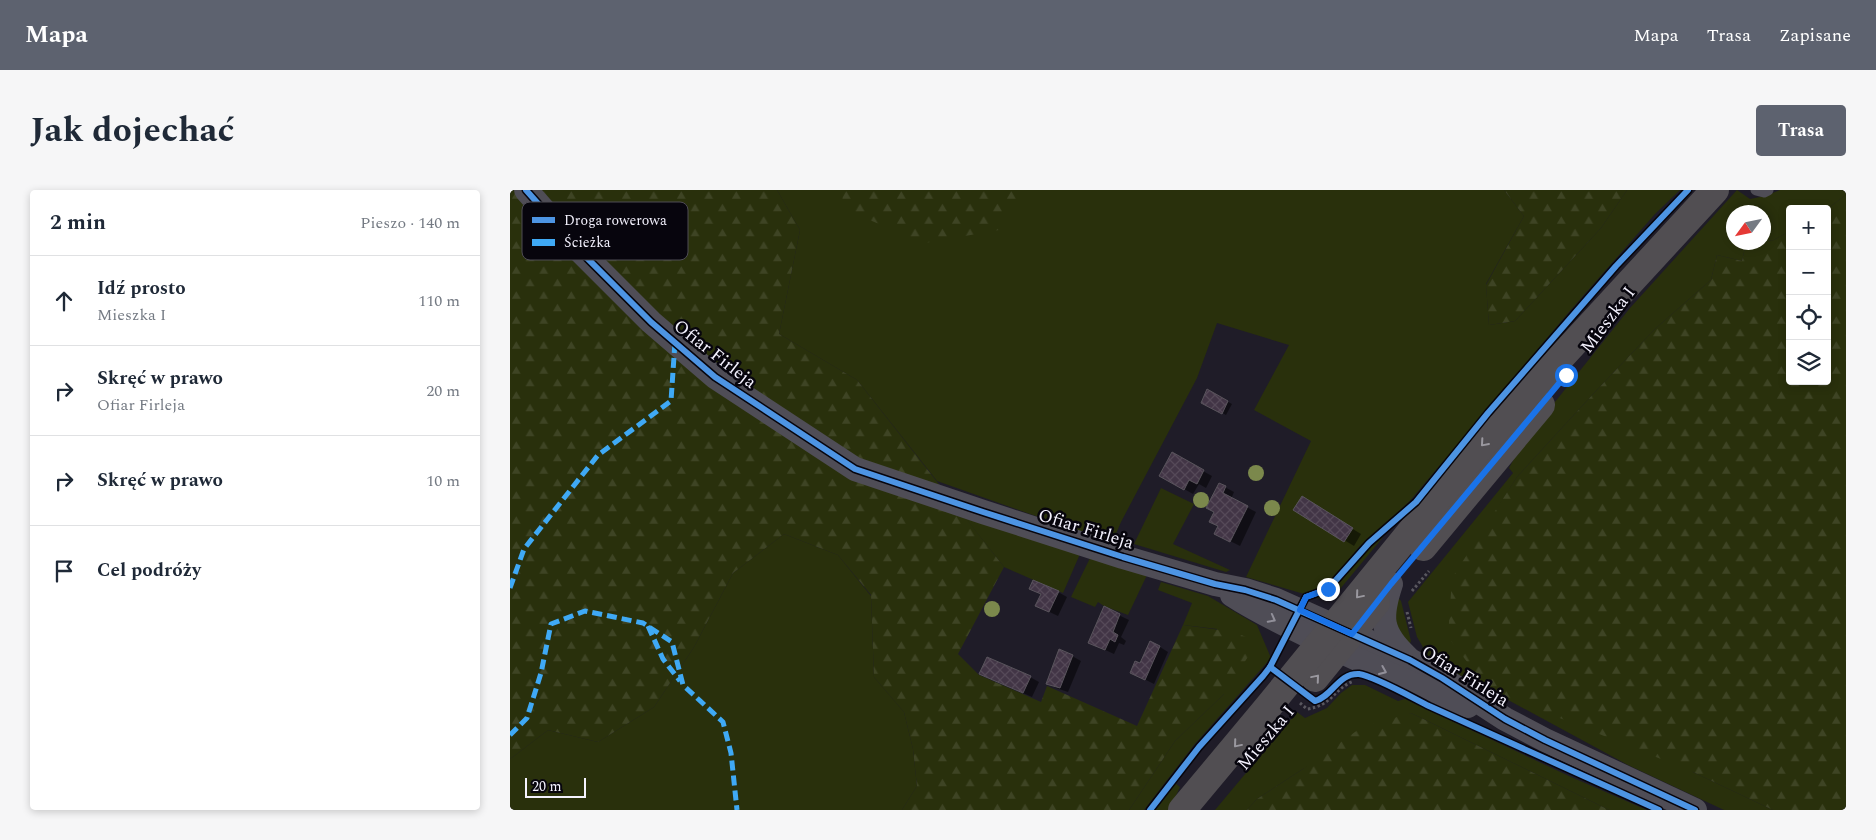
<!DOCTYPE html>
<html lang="pl">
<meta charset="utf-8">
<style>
body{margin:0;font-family:Spectral,serif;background:#f6f6f7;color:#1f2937}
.controls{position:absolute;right:15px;top:15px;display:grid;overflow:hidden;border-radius:5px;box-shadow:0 2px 8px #0003}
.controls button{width:45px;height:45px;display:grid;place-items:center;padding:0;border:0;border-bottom:1px solid #e0e1e3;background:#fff;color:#1f2937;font:25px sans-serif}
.compass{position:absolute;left:1216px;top:15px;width:45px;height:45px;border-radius:50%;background:#fff;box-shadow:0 2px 8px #0003;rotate:237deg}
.scale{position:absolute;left:15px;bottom:12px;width:61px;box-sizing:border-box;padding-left:5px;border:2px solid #f4f2fe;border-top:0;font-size:14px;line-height:18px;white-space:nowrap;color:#f4f2fe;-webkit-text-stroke:4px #07050d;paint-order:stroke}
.stop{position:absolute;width:15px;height:15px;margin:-11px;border:4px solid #1a73e8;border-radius:50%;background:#fff}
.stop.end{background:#1a73e8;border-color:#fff;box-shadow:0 1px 5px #0008}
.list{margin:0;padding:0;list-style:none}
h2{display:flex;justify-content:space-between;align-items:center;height:65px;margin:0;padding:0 20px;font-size:21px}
h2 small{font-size:16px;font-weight:400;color:#747a83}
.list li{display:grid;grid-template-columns:32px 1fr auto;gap:15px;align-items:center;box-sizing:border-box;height:90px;padding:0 20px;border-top:1px solid #e0e1e3}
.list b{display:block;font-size:19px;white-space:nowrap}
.list p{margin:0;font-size:16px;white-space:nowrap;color:#747a83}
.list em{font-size:16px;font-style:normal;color:#747a83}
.icon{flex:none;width:28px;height:28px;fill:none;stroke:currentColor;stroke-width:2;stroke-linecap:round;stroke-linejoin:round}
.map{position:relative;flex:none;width:1336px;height:620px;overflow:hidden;border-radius:5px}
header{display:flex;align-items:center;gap:30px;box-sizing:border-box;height:70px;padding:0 25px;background:#5d626f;color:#fff}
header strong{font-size:24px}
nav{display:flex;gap:28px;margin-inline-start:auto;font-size:18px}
.intro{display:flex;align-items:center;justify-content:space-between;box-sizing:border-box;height:120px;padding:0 30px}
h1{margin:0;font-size:35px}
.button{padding:12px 22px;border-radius:5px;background:#5d626f;color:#fff;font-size:18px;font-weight:700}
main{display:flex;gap:30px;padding:0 30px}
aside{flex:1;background:#fff;border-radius:5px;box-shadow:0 2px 8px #0003}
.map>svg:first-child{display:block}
.green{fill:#29300c}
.forest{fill:url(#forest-firs)}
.shadow{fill:#0007}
.building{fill:url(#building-cross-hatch);stroke:#59545c}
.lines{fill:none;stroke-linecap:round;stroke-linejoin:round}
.path{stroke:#59575f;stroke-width:3;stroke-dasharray:2.5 2.5;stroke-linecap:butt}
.lane{stroke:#4f4d56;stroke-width:11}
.street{stroke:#4f4d56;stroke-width:24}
.secondary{stroke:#514e52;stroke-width:28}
.quiet{stroke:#3fa9f5;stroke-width:5;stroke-dasharray:10 5;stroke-linecap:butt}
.cycleway-casing{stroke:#07050d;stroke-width:9}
.cycleway{stroke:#4d94e3;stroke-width:6}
.tree{fill:#7b884c}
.oneway{stroke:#9a989f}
.oneway2{stroke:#918f99}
.route{stroke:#1a73e8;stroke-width:6}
.labels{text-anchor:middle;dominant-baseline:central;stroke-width:5;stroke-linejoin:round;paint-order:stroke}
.street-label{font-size:18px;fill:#f4f2fe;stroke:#07050d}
.key{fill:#07050d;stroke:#4e4c55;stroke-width:1}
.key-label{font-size:14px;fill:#f4f2fe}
</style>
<header>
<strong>Mapa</strong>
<nav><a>Mapa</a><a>Trasa</a><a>Zapisane</a></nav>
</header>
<div class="intro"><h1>Jak dojechać</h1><a class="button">Trasa</a></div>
<main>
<aside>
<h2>2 min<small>Pieszo · 140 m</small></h2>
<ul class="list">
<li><svg class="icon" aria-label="ahead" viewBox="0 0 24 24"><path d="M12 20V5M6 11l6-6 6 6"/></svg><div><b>Idź prosto</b><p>Mieszka I</p></div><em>110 m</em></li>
<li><svg class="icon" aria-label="right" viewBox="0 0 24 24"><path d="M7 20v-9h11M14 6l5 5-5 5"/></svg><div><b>Skręć w prawo</b><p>Ofiar Firleja</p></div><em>20 m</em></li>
<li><svg class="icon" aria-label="right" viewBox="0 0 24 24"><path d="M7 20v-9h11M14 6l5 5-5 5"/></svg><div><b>Skręć w prawo</b></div><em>10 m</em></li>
<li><svg class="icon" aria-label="arrive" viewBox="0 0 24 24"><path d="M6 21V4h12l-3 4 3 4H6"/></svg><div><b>Cel podróży</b></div></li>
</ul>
</aside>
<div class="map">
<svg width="1336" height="620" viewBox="0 0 1336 620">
<defs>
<pattern id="forest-firs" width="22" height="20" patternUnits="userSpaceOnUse" patternTransform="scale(1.25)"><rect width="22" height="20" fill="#29300c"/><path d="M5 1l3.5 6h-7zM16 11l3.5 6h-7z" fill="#3e4424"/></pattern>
<pattern id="building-cross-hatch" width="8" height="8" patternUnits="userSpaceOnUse" patternTransform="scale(1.25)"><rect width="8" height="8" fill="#423546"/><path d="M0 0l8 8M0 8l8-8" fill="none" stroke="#554958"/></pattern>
</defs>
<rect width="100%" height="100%" fill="#1f1c28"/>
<g class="green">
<path d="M267 0H994L1014 26 976 94 979 135 1005 131 1091 38 1117 0H1170L1145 24 1059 122 899 312 849 357 816 397 794 404 736 387 801 251 744 220 779 155 707 133 687 188 611 332 602 353 427 291 347 190 269 144 290 40Z"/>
<path d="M1227 0 1240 9 1255 6 1270 0H1336V5L1317 19H1280V41L1262 51 1254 49V22H1224V52L1236 53 1232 71 1207 65 1201 90 1145 139 1085 202 1007 287 984 324 1183 582 1263 620H1214L1118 575 978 499 909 465 913 457 907 447 898 412 1003 283 999 278 1013 252 1120 118Z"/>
<path d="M651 298 684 314 663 354 720 380 716 382 624 354Z"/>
<path d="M452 324 570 364 553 403 494 377Z"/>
<path d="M274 344 328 365 361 406 364 487 394 522 403 559 407 596 392 620H0V569L38 540 88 552 144 517 184 457 223 383Z"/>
<path d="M874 346 830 399 822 406 805 409 825 398 859 356Z"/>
<path d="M581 366 637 385 618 425 594 416 588 412 585 417 561 407Z"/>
<path d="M651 392 698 406 747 435 761 468 684 555 634 620H619L665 551 714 504 707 439 673 435 682 413 648 400Z"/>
<path d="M886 405 891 411 901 451 898 458 888 447 883 414Z"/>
<path d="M842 495H855L888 511 895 509 1061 587 1137 620H1099L901 523 793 579 747 609 737 620H705L787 522 795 528 817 518 831 503Z"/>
<path d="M665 593 670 597 659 620H644Z"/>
</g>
<g class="forest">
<path d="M0 0H267L290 40 269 144 347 190 494 377 448 464 469 485 531 512 537 496 627 536 673 435 725 442 738 448 743 459 714 504 665 551 619 620H392L407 596 403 559 394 522 364 487 361 405 328 365 274 344 223 383 184 457 144 517 88 552 38 540 0 569Z"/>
<path d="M332 0H517L489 40 415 53 333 19Z"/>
<path d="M994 0H1117L1091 38 1005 131 979 135 976 95 1014 26Z"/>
<path d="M1336 5V620H1263L1183 582 978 499 938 447 942 388 1007 287 1085 202 1145 139 1201 90 1207 65 1232 71 1236 53 1254 52V49L1262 51 1280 41V191H1317V19Z"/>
<path d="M901 523 1099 620H737L747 609 793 579 852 537Z"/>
</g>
<g class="shadow">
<path d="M698 201 722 214 716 225 693 212Z"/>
<path d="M662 264 702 286 696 298 689 294 683 304 651 286Z"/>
<path d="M709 294 724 302 721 309 746 322 730 356 714 348 705 322Z"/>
<path d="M792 308 851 344 844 356 785 320Z"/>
<path d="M520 398 548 402 557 407 548 426 527 416 532 405Z"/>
<path d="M594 418 619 430 611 447 616 451 614 455 609 453 604 464 580 453Z"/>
<path d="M650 457 658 462 644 494 630 487Z"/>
<path d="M562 466 571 471 558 502 546 498 537 493Z"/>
<path d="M520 487 529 492 522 507 479 488Z"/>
</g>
<g class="building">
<path d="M697 199 718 211 712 224 691 213Z"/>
<path d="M662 262 694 280 687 294 679 290 674 300 649 286Z"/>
<path d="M709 293 716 296 713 303 738 316 720 352 704 344 708 336 699 332 704 322 696 318Z"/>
<path d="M792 306 843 338 834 352 783 320Z"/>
<path d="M523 390 549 401 539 422 525 416 531 404 519 399Z"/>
<path d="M594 416 610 424 603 442 608 445 605 452 600 449 595 460 578 453Z"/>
<path d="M640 451 650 456 635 490 620 483 625 471 630 473Z"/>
<path d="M549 459 563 465 550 498 536 494Z"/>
<path d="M477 467 521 486 513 503 469 484Z"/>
</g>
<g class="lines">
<g class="path">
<path d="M902 401 919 381"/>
<path d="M897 422 901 438"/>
<path d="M790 513 797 519C822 516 824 498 844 491"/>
</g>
<path class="lane" d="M1246 0 1254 2 1258 0"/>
<g class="street">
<path d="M16 0 70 61 141 132 205 187 345 279 473 322 613 367 705 394 735 400 766 410 900 470 932 488 995 529 1035 550 1185 620"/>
<path d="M881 394C870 427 870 442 897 467"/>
<path d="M722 405C751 424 782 438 813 453 861 476 908 498 958 516"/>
</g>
<g class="secondary">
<path d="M913 357 1031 215"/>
<path d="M805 488 866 413"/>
<path d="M672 620 758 517 955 275 1006 216 1205 0"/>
</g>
<g class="quiet">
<path d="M0 398 14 359 88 265 161 211 165 152"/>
<path d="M138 436 153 469 170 491"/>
<path d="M0 545 17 528 31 483 41 434 75 421 133 433 162 452 173 495 213 532 221 563 227 620"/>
</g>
<defs>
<g id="cycleway">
<path d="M16 0 70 61 141 132 205 187 345 279 473 322 613 367 705 394 735 400 766 410 900 470 932 488 995 529 1035 550 1185 620"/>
<path d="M760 477 805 511C823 506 828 483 849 484 864 486 903 508 919 516 995 551 1072 585 1149 620"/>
<path d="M640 620 689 557 753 486 760 477 796 407 818 399 859 353 906 312 978 223 1106 76 1178 0"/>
</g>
</defs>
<use href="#cycleway" class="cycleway-casing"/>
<use href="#cycleway" class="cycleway"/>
</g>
<g class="tree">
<circle cx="746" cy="283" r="8"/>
<circle cx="691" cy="310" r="8"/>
<circle cx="762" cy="318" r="8"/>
<circle cx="482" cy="419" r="8"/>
</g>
<defs><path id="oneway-chevron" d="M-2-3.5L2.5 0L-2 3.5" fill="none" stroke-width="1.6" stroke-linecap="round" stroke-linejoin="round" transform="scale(1.25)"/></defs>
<g class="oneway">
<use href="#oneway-chevron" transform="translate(974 253) rotate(131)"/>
<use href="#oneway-chevron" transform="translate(849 405) rotate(130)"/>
<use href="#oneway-chevron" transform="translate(806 488) rotate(-50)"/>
<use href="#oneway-chevron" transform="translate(727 554) rotate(130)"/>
</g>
<g class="oneway2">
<use href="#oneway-chevron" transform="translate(762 429) rotate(28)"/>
<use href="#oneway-chevron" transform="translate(873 481) rotate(23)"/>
</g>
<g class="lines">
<path class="route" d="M818 399 796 407 790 420 842 444 881 394 1056 185"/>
</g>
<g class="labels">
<g class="street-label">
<text transform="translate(1098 130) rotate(-53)">Mieszka I</text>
<text transform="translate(205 164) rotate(38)">Ofiar Firleja</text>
<text transform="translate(576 339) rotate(17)">Ofiar Firleja</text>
<text transform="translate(955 486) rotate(32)">Ofiar Firleja</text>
<text transform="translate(756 548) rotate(-50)">Mieszka I</text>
</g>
</g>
<rect x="12" y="12" width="166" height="58" rx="8" class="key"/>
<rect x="22" y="27" width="23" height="6" fill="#4d94e3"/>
<rect x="22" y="49" width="23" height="7" fill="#3fa9f5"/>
<g class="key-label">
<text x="54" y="35">Droga rowerowa</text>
<text x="54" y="57">Ścieżka</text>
</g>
</svg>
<div class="controls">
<button>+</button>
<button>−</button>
<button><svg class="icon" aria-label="locate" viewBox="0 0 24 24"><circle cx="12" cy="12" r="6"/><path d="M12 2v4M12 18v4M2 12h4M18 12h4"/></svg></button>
<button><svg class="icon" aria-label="layers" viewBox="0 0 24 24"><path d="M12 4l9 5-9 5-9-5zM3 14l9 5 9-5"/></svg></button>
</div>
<svg class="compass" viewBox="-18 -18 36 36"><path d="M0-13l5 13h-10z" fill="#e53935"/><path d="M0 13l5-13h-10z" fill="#747a83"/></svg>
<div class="scale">20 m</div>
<div class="stop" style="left:1056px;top:185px"></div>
<div class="stop end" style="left:818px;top:399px"></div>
</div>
</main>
